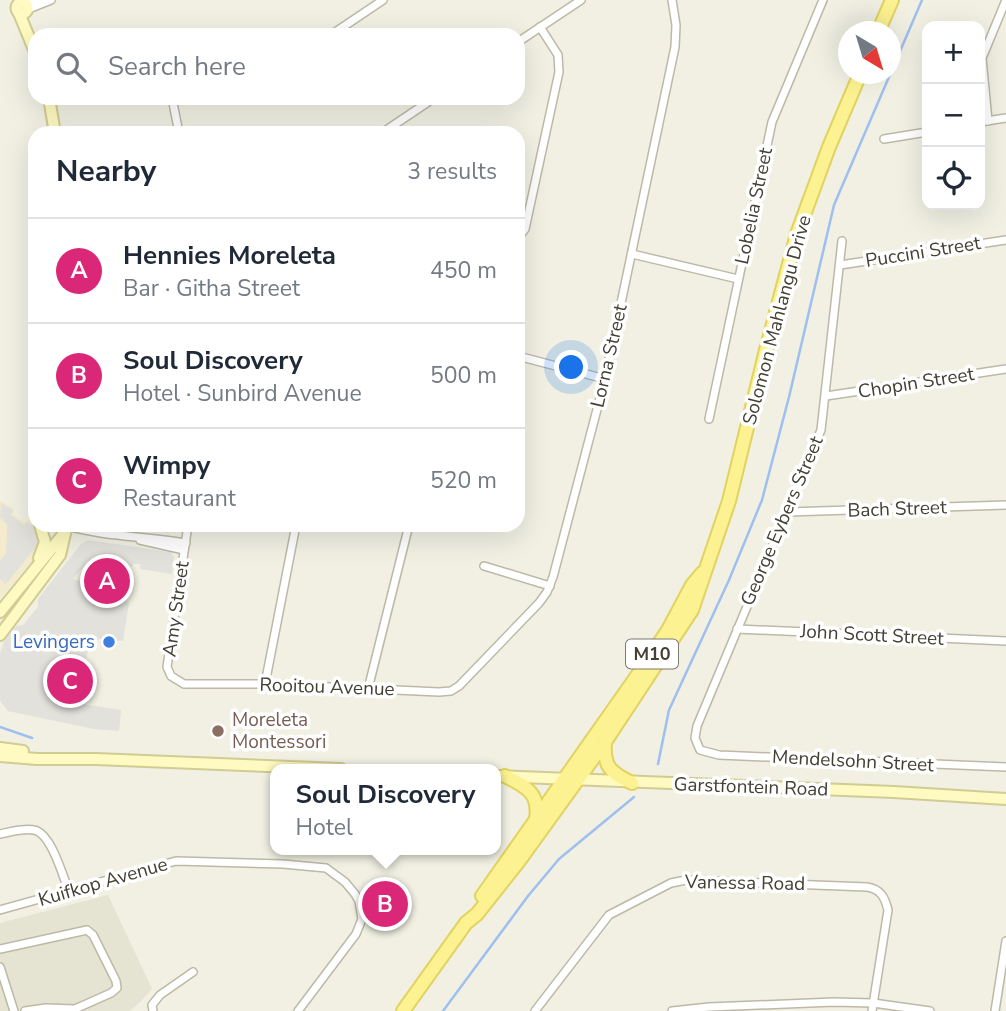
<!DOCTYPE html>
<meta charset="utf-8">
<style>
body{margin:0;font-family:"Nunito Sans",sans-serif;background:#f6f6f7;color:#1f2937}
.controls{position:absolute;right:21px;top:21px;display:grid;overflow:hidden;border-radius:14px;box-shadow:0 7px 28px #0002}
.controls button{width:63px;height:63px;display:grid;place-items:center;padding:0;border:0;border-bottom:2px solid #e0e1e3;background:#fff;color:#1f2937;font:35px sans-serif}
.compass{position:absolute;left:838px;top:21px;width:63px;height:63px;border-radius:50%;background:#fff;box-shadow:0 7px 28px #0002;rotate:142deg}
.you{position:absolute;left:572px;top:368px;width:24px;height:24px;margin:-18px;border:5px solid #fff;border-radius:50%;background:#1a73e8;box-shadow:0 0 0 10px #1a73e833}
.badge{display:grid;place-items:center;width:46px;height:46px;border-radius:50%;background:#db2777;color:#fff;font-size:23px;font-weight:700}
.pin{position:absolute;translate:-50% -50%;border:4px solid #fff;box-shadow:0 2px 7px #0006}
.popup{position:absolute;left:270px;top:764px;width:231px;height:91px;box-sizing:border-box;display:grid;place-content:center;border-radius:14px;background:#fff;filter:drop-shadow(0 2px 5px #0005);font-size:23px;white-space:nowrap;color:#747a83}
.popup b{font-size:26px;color:#1f2937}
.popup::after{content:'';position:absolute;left:50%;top:100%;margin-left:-14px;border:14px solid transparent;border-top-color:#fff}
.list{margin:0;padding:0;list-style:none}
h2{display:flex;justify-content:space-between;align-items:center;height:91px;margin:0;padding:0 28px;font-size:30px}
h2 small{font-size:23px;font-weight:400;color:#747a83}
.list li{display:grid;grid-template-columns:46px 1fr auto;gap:21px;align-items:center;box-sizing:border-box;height:105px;padding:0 28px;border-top:2px solid #e0e1e3}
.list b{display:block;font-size:26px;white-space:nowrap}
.list p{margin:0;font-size:23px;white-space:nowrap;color:#747a83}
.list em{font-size:23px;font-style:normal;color:#747a83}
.icon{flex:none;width:38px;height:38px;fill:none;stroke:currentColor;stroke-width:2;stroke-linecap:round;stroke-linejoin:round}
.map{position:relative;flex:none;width:1006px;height:1011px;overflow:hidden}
.search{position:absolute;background:#fff;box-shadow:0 7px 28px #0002;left:28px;top:28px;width:497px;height:77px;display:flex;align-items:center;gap:18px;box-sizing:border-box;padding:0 24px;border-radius:21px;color:#747a83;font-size:26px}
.panel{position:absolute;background:#fff;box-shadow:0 7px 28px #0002;left:28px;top:126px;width:497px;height:406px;border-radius:21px}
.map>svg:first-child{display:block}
.residential{fill:#e5e3d1}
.commercial{fill:#f4ebce}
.parking{fill:#e2e1dc}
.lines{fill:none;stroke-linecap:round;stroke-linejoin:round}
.stream{stroke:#9fbfef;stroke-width:2.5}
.street-casing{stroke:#bdb9a6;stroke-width:10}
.secondary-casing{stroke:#d1cc93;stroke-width:14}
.primary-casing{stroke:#e1d361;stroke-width:16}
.street{stroke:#fff;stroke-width:7}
.secondary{stroke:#fefac1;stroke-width:10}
.primary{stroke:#fdf291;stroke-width:12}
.shop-dot{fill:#3f7fe0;stroke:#fff;stroke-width:2.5}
.education-dot{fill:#8d6e63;stroke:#fff;stroke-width:2.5}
.labels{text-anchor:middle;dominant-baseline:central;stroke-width:7;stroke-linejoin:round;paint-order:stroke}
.shield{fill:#fff;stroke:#7b7971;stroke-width:2}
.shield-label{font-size:18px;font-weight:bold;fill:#434034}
.street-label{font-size:19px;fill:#434034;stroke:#fff}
.shop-label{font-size:19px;fill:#366cbe;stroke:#fff;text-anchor:end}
.education-label{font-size:19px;fill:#785e54;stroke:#fff;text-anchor:start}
</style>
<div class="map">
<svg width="1006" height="1011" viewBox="0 0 1006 1011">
<rect width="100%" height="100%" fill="#f1f0e3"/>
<path class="residential" d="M108 895 152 989 140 1002 130 1011H0V923Z"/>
<path class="commercial" d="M0 501 12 507 14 510 13 515 24 522 29 520 34 522 42 537 37 555 0 599Z"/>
<g class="parking">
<path d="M1 503 13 510 11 515 24 525 26 522 36 527 34 532 39 533 36 547 6 584 0 579V561L6 553 7 537V524L0 518Z"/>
<path d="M88 540 171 552 174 558 172 574 140 569V564H133L132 567 89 561 73 579 126 593 124 601 129 602 123 641 99 639 89 646 83 675 86 676 82 704 121 710 119 731 94 729 8 711 0 701V653L4 642 16 626 23 625 38 607V599L81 544Z"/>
</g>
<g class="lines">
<g class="stream">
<path d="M0 727 32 738"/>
<path d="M658 764 669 710 729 580 762 500 789 397 834 205 922 0"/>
<path d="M443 1011 528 896 559 859 634 797"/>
</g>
<defs>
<g id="street">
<path d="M24 3 41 1"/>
<path d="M26 10 51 0"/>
<path d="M331 35 383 0"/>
<path d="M518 42 581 0"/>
<path d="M172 98 179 133"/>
<path d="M988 121 982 58 1006 0"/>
<path d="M980 122 1006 118"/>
<path d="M382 133 434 98"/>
<path d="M884 139 927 132"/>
<path d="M518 238 525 229 559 72 558 55 540 27"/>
<path d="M842 241 821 430 697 726 695 738 700 750 719 755 1006 767"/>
<path d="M632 254 738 279"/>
<path d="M840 265 1006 240"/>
<path d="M518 356 605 379"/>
<path d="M826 396 1006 369"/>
<path d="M709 419 772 122 823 0"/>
<path d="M788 512 1006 505"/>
<path d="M188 525 167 667 171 676 184 684H265L439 692 451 691 459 686 539 603 547 592 553 577 605 379 675 47 676 25 672 0"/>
<path d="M67 526C106 537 146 536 186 543"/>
<path d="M140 540 184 550"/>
<path d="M484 566 550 586"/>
<path d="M737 629 1006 641"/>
<path d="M265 684 296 525"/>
<path d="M368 689 409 525"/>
<path d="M0 834C10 832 24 828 34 830 51 833 63 876 69 892"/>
<path d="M0 910 176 861 283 864 326 868 345 882 355 894 359 901 362 919 356 934 298 1011"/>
<path d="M0 949 87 930 93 935 116 981 117 988 111 993 75 1009 46 1008 25 1011"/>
<path d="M0 967 14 1011"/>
<path d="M153 1011 152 1005 160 995 193 972"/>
<path d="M535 1011 609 915 671 883 686 880 867 887C881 889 885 898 888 910L872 1011"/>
<path d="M672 1011 709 1007 834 1002 873 1003 930 1011"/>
<path d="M995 1011 1006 941"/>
</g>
<g id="secondary">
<circle cx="22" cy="8" r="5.5"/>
<path d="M19 13 35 52"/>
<path d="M49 98 55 133"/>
<path d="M39 558 45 542 40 525"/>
<path d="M0 612 65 532"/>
<path d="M0 635 60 555 67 525"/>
<path d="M0 748 23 751"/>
<path d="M0 756 37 759H96L341 769"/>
<path d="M495 776 894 792 1006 799"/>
</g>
<g id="primary">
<path d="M878 32 892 0"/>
<path d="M605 742C603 767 611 773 632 783"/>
<path d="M505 776C526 787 540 792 536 820"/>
<path d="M482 896 646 663 668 630 692 585 702 573"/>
<path d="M403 1011 466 923 477 914 519 861 605 742 692 610 729 501 766 350 797 234 829 147 860 74"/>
</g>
</defs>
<use href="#street" class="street-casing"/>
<use href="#secondary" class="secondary-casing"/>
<use href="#primary" class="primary-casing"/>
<use href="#street" class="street"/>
<use href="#secondary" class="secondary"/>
<use href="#primary" class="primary"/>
</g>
<circle class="shop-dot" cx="109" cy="642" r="7"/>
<circle class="education-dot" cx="218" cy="731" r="7"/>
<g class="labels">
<rect class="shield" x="626" y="639.5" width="52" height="29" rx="5"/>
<g class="shield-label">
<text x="652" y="654">M10</text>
</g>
<g class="street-label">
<text transform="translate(754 206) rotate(-78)">Lobelia Street</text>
<text transform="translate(923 252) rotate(-9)">Puccini Street</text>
<text transform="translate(777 320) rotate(-75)">Solomon Mahlangu Drive</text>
<text transform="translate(609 356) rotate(-77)">Lorna Street</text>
<text transform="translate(916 383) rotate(-9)">Chopin Street</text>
<text transform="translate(897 509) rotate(-2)">Bach Street</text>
<text transform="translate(782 521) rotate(-67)">George Eybers Street</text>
<text transform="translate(176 609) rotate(-82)">Amy Street</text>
<text transform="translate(872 635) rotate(3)">John Scott Street</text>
<text transform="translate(327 687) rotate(2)">Rooitou Avenue</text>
<text transform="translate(853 761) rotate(3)">Mendelsohn Street</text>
<text transform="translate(751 787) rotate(2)">Garstfontein Road</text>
<text transform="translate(103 882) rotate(-16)">Kuifkop Avenue</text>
<text transform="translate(745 883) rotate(1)">Vanessa Road</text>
</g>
<g class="shop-label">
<text x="95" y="642">Levingers</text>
</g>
<g class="education-label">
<text x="232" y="720">Moreleta<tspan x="232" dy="22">Montessori</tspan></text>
</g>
</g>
</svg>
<div class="controls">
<button>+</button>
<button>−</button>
<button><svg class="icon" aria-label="locate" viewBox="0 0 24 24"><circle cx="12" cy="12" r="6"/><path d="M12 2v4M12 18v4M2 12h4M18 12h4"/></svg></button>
</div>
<svg class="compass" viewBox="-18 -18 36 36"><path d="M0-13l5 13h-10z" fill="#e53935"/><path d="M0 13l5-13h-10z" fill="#747a83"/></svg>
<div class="you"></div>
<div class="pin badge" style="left:107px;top:581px">A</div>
<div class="pin badge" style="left:385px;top:904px">B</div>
<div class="popup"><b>Soul Discovery</b>Hotel</div>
<div class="pin badge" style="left:70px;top:681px">C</div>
<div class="search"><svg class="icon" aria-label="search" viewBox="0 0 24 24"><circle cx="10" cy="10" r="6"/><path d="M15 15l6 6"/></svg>Search here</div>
<section class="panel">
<h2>Nearby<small>3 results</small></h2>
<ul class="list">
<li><span class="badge">A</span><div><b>Hennies Moreleta</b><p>Bar · Githa Street</p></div><em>450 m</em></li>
<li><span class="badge">B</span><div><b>Soul Discovery</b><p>Hotel · Sunbird Avenue</p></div><em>500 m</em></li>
<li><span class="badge">C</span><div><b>Wimpy</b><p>Restaurant</p></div><em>520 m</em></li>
</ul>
</section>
</div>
